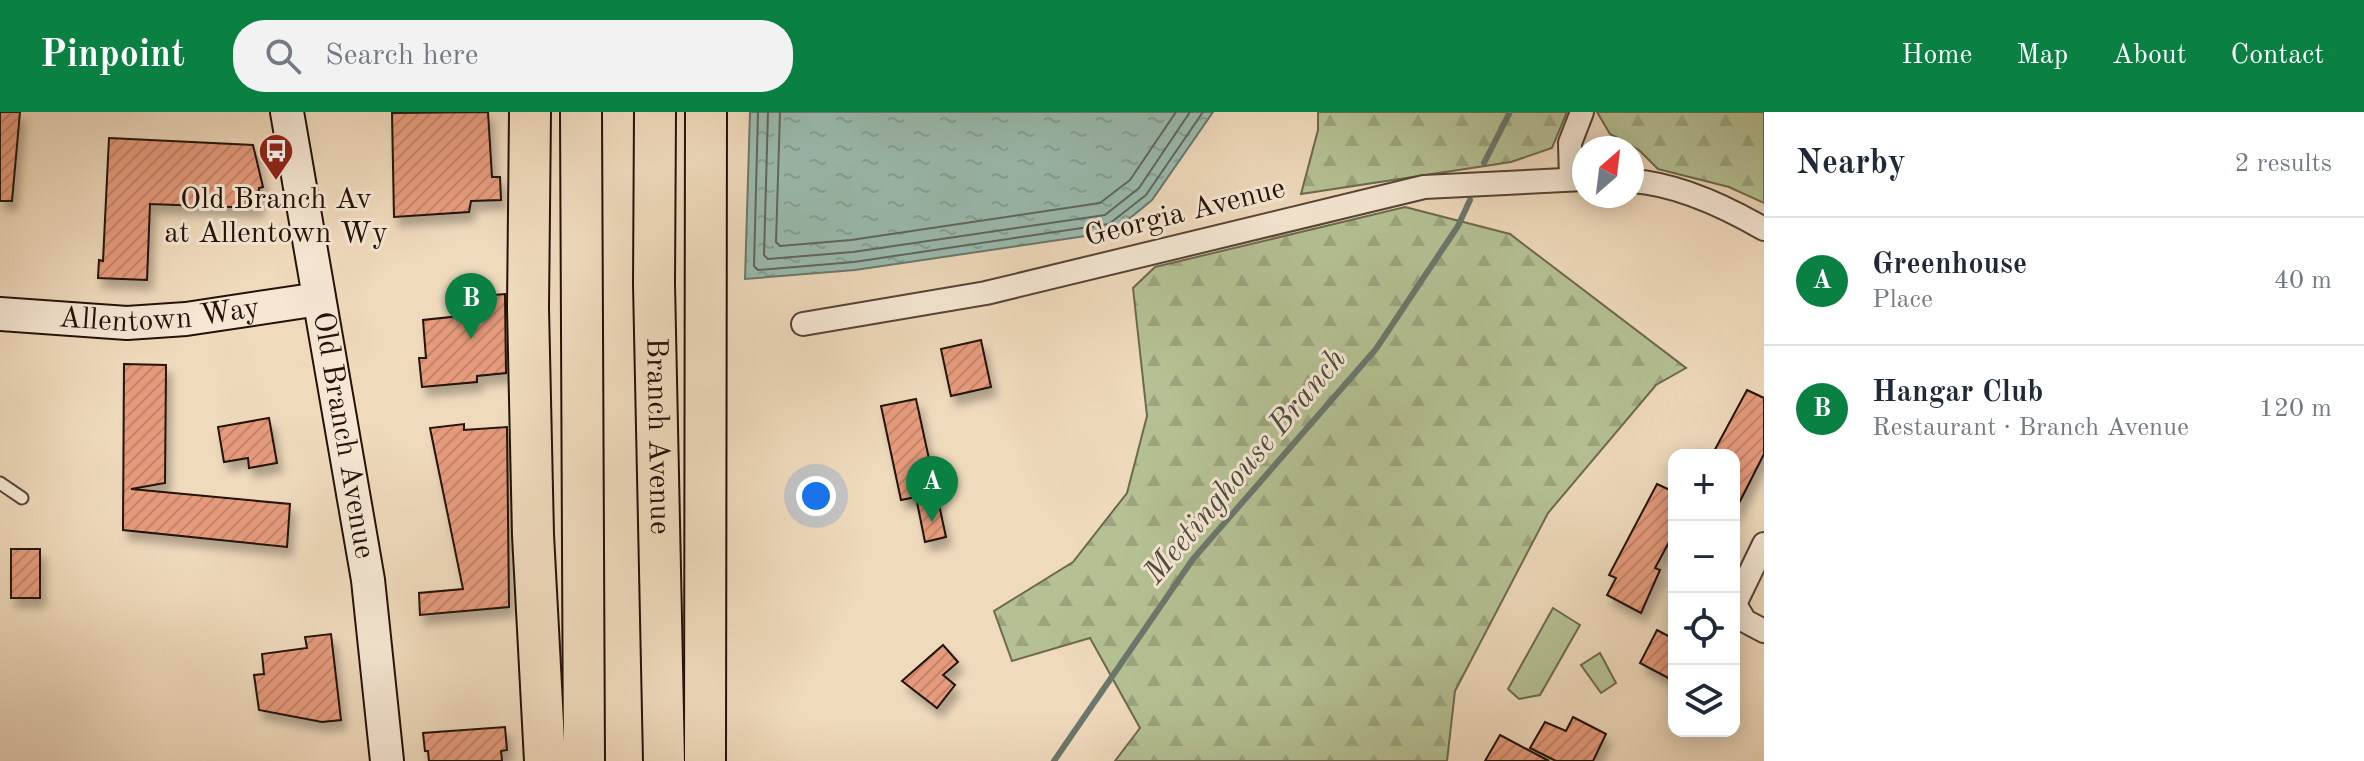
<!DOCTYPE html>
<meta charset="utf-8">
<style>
body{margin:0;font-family:"Old Standard TT",serif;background:#f2f2f3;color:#1f2937}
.controls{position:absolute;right:24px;bottom:24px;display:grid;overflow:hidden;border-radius:16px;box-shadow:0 4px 20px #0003}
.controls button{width:72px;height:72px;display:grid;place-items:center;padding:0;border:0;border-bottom:2px solid #e0e1e3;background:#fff;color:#1f2937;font:40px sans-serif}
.compass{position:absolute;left:1572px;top:24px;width:72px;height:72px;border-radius:50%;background:#fff;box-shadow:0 4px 20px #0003;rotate:28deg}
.you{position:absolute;left:816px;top:384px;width:28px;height:28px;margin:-20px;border:6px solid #fff;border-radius:50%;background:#1a73e8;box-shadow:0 0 0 12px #1a73e833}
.badge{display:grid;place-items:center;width:52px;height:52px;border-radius:50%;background:#0b8043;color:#fff;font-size:26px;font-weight:700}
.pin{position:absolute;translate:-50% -66px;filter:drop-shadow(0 2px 4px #0008)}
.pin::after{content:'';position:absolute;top:42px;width:28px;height:24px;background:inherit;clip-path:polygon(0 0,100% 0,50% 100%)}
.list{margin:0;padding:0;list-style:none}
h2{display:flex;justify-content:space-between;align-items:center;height:104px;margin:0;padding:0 32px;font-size:34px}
h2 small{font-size:26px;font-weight:400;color:#747a83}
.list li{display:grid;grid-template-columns:52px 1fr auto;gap:24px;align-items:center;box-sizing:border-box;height:128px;padding:0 32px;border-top:2px solid #e0e1e3}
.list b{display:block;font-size:30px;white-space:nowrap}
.list p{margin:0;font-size:26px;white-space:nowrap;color:#747a83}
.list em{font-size:26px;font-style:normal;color:#747a83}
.icon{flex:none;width:44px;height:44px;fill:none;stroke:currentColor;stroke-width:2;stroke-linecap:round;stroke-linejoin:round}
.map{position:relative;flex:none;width:1764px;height:649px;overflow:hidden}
header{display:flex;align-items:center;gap:48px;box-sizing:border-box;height:112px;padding:0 40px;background:#0b8043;color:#fff}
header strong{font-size:38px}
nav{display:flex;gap:44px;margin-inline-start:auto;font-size:28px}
.search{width:560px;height:72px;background:#f2f2f3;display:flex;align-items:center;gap:20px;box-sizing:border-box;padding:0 28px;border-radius:32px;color:#747a83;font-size:30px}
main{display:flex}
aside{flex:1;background:#fff}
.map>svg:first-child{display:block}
.forest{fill:url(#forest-firs);stroke:#6c6a4e;stroke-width:2}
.park{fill:#b5c194;stroke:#6c6a4e;stroke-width:2}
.water{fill:url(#water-ripples);stroke:#6b776c;stroke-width:2}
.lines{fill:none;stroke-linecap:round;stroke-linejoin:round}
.shore{stroke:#5f665c;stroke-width:2}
.stream{stroke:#6b776c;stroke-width:6}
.building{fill:url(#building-hatch);stroke:#241208;stroke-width:2;filter:url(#shadow)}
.lane-casing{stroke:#574435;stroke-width:15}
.street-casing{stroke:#574435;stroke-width:26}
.secondary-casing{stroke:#241208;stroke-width:36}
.highway-casing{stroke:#241208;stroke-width:44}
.lane{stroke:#f5e7d3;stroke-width:11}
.street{stroke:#f5e7d3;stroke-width:22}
.secondary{stroke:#f5e7d3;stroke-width:32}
.highway{stroke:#efdabc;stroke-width:40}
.labels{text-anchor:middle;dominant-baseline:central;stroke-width:6;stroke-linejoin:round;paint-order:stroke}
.poi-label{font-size:30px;fill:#241208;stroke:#f5e7d3}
.street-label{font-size:30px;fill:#241208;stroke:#f5e7d3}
.water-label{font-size:32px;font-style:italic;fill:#4d4d42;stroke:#f5e7d3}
</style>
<header>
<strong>Pinpoint</strong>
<div class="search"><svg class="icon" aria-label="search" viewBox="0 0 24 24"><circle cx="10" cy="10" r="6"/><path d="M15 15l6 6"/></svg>Search here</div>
<nav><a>Home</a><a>Map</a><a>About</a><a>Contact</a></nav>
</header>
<main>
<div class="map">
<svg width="1764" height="649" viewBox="0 0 1764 649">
<defs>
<pattern id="forest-firs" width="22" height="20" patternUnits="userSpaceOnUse" patternTransform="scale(2)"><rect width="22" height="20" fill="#b5c194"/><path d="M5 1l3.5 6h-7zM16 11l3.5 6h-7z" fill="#9ca57e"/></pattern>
<pattern id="water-ripples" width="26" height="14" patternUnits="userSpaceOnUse" patternTransform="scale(2)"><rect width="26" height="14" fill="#9abbaf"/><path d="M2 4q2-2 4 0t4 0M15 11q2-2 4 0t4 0" fill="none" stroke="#85a095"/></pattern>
<pattern id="building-hatch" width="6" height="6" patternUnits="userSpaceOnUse" patternTransform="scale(2)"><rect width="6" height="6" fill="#e59b7c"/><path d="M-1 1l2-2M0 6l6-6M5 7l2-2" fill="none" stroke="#c4846a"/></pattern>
<filter id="shadow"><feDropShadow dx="5" dy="9" stdDeviation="4" flood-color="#0004"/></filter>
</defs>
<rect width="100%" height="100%" fill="#efdabc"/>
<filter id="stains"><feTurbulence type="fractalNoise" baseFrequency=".0025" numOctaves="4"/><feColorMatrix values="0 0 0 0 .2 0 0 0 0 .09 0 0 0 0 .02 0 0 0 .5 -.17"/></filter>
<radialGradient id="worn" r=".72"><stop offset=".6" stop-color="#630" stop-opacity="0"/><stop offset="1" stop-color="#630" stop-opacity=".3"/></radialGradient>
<g class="forest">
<path d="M1318 0H1567L1552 36 1511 50 1301 82 1318 18Z"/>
<path d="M1597 0H1764V91L1729 75 1658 57 1639 38 1610 22Z"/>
<path d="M1405 95 1510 122 1686 256 1656 273 1548 401 1455 579 1447 649H1115L1140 616 1090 526 1012 549 994 499 1073 450 1127 381 1147 304 1133 176 1155 155Z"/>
</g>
<g class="park">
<path d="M1553 496 1580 513 1540 583 1519 587 1508 577Z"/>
<path d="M1600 541 1616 571 1601 581 1581 553Z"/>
</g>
<path class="water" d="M750 0H1213L1152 88 1113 120 855 158 745 167Z"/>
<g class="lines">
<g class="shore">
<path d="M758 0 754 154 758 158 854 150 1109 112 1146 83 1203 0"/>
<path d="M768 0 764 143 768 147 853 140 1105 103 1139 76 1190 0"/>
<path d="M780 0 776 130 780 134 851 128 1100 91 1130 68 1176 0"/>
</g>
<g class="stream">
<path d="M1484 51 1510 0"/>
<path d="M1054 649 1193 447 1376 237 1458 114 1470 88"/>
</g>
</g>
<g class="building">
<path d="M0 0H20L12 89H0Z"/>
<path d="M488 0 492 65H500L501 88 471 89 469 100 394 105 392 1Z"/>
<path d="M109 26 253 33 263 75 259 76 258 96 150 92 147 168 98 166 99 148 103 149Z"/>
<path d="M505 182 506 261 477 264V270L422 275 419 246H426L423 208 460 204 459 186Z"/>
<path d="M981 228 991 275 951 284 941 237Z"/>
<path d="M124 252 166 253 165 371 131 377 290 392 287 435 123 418Z"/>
<path d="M1747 278 1764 286V342L1734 401V343H1712Z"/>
<path d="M916 287 946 425 925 430 916 385 901 388 881 294Z"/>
<path d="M269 306 277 351 249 356 248 346 224 350 218 315Z"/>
<path d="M464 312V318L507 315 509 495 420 503 419 481 463 477 430 316Z"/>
<path d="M1657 372 1674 380V421L1655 456 1660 458 1641 501 1607 483 1616 466 1609 463Z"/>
<rect x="11" y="437" width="29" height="49"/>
<path d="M1657 518 1674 527V569L1640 551Z"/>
<path d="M331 522 341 608 322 610 259 598 254 563 264 562 262 542 307 536 305 525Z"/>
<path d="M943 533 958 550 943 563 955 573 937 596 902 569Z"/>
<path d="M1573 605 1606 622 1593 649H1556L1530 636 1545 610 1566 619Z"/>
<path d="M505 615 507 638 501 639 502 649H429L428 639H425L423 621Z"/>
<path d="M1500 623 1549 649H1485Z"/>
</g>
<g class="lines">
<defs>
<path id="lane" d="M0 371 22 386"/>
<g id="street">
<path d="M1571 67 1570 31 1582 0"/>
<path d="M1632 69C1677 72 1726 95 1764 117"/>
<path d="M803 212 986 181 1424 75 1584 67"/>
<path d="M1764 432 1735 492 1745 509 1764 519"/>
</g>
<g id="secondary">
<path id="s1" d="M287 0 368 468 387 649"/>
<path id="s2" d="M0 202 127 211 186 207 319 187"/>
</g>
<g id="highway">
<path d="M530 0 528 196 533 423 545 649"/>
<path d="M581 0 584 649"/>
<path id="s3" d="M655 0 654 172 664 649"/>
<path d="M705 649 706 0"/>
</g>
</defs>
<use href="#lane" class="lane-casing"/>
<use href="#street" class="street-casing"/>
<use href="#secondary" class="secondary-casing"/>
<use href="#highway" class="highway-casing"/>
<use href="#lane" class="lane"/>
<use href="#street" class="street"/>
<use href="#secondary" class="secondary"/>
<use href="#highway" class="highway"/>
</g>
<defs>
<symbol id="bus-pin" viewBox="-11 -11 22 30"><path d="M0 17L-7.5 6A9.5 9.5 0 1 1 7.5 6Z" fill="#8f2418" stroke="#f5e7d3"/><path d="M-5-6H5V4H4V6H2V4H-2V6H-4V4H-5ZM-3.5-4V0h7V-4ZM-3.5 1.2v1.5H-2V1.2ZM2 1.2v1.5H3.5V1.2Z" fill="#fff"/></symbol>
</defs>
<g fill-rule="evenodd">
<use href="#bus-pin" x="256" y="19" width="40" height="54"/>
</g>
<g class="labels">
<g class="poi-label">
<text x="276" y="88">Old Branch Av<tspan x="276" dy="34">at Allentown Wy</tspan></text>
</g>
<g class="street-label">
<text transform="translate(1185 101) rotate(-14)">Georgia Avenue</text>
<text stroke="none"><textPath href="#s2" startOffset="160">Allentown Way</textPath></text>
<text stroke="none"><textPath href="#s1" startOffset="328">Old Branch Avenue</textPath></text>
<text stroke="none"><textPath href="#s3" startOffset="324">Branch Avenue</textPath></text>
</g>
<g class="water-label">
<text transform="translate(1246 355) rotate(-50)">Meetinghouse Branch</text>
</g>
</g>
<rect width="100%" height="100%" filter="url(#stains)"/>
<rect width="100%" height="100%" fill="url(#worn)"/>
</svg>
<div class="controls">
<button>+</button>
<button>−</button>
<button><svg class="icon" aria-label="locate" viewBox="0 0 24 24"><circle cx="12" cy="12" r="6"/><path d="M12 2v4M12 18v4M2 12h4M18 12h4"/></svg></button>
<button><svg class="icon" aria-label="layers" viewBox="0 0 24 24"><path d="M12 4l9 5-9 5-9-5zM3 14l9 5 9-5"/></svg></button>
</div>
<svg class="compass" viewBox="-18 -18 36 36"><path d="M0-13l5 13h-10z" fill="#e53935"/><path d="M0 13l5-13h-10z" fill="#747a83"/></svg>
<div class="you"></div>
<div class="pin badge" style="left:932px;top:410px">A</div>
<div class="pin badge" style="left:471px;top:227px">B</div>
</div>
<aside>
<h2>Nearby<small>2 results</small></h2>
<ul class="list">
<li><span class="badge">A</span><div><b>Greenhouse</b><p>Place</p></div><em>40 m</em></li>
<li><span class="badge">B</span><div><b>Hangar Club</b><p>Restaurant · Branch Avenue</p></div><em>120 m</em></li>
</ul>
</aside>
</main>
